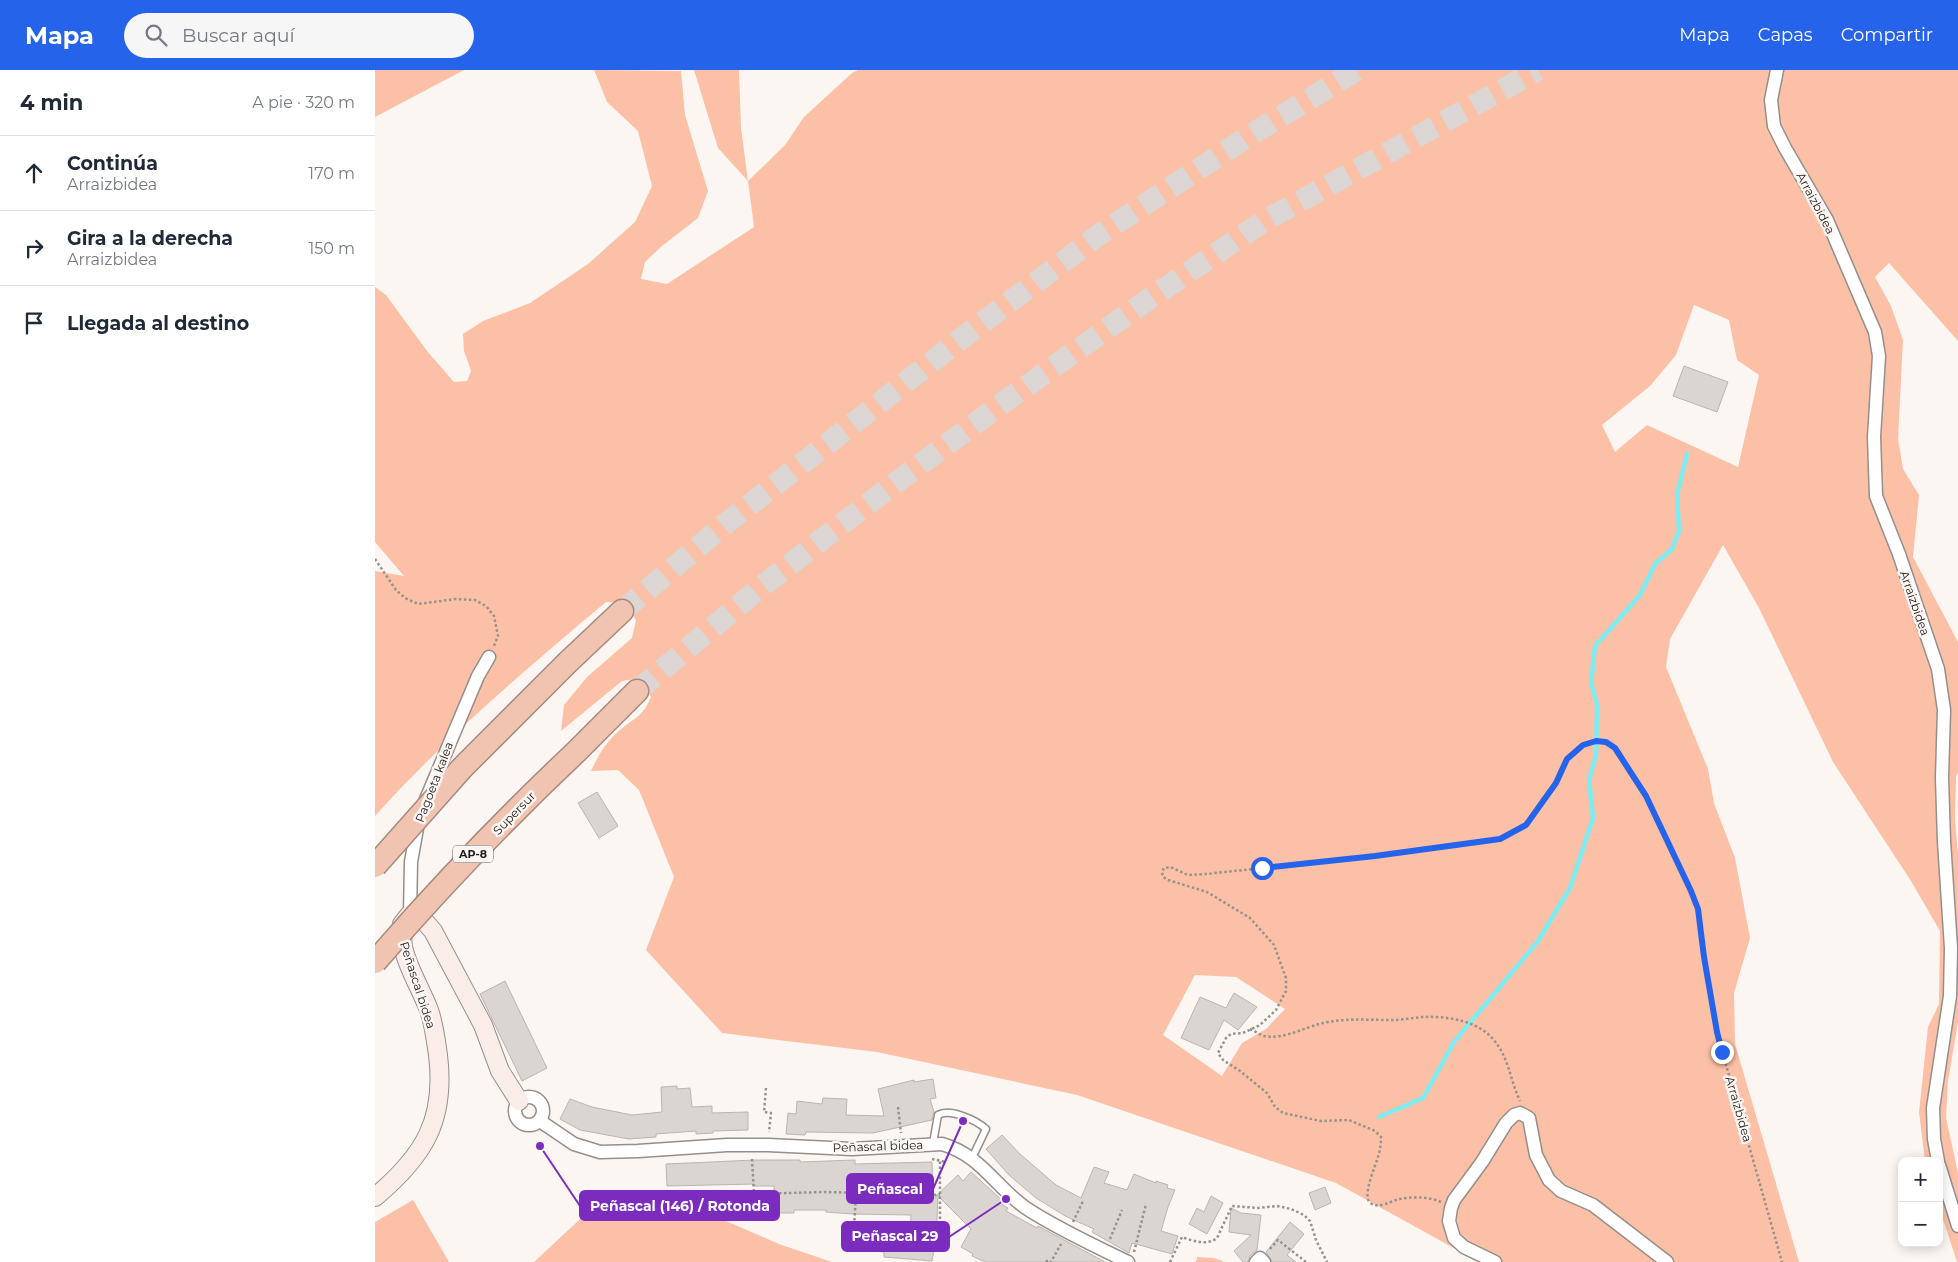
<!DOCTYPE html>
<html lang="es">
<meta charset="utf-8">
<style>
body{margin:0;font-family:Montserrat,sans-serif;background:#f6f6f7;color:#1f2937}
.controls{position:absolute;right:15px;bottom:15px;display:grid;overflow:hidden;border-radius:10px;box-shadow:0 2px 12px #0003}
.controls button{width:45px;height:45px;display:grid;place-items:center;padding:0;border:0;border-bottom:1px solid #e0e1e3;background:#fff;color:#1f2937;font:25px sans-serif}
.stop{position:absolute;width:15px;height:15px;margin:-11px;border:4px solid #2563eb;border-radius:50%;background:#fff}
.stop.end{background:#2563eb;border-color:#fff;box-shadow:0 1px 5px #0008}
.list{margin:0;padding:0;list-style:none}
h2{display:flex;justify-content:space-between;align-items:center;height:65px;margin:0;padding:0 20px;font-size:21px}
h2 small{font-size:16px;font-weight:400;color:#747a83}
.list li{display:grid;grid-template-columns:32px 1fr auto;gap:15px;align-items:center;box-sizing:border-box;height:75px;padding:0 20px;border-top:1px solid #e0e1e3}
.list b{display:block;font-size:19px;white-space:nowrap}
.list p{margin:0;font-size:16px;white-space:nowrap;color:#747a83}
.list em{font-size:16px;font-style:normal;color:#747a83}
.icon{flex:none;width:28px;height:28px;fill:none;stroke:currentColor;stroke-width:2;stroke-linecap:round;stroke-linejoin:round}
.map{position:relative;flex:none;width:1583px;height:1192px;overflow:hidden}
header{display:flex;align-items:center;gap:30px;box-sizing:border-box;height:70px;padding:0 25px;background:#2563eb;color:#fff}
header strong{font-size:24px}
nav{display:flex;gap:28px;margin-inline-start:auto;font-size:18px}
.search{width:350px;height:45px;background:#f6f6f7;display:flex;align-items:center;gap:12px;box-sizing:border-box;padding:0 18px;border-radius:28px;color:#747a83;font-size:19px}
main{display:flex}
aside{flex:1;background:#fff}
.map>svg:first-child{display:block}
.green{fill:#fbc0a5;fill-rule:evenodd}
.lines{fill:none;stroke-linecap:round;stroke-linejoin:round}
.stream{stroke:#7bedf3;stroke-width:4.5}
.building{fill:#dbd5d2;stroke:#bab4b2}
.highway-tunnel{stroke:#dbd5d3;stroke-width:22;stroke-dasharray:22 11;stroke-linecap:butt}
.lane-casing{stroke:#948f8c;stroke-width:9}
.street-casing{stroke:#948f8c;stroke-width:15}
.secondary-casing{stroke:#948f8c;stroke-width:20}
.highway-casing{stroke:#a78a7c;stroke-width:25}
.path{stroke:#95918f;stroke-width:2.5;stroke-dasharray:2.5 2.5;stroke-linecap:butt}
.lane{stroke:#fff;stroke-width:6}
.street{stroke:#fff;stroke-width:12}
.secondary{stroke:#faede7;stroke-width:18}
.highway{stroke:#f0c4b0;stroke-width:22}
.highway-bridge-casing{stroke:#a78a7c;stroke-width:25;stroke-linecap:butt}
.highway-bridge{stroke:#f0c4b0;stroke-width:22}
.route{stroke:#2563eb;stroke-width:6}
.labels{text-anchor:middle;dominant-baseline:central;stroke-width:5;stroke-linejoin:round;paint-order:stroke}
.shield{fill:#fcf6f3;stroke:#615e5c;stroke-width:1}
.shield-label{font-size:11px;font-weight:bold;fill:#1f1d1c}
.street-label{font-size:12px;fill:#1f1d1c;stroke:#fcf6f3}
.leader{fill:none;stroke:#7b2cbf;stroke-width:2}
.callout-dot{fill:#7b2cbf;stroke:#fcf6f3;stroke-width:2}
.callout{fill:#7b2cbf;stroke:#7b2cbf;stroke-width:2}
.callout-label{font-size:14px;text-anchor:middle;font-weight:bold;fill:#fff}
</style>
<header>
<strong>Mapa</strong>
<div class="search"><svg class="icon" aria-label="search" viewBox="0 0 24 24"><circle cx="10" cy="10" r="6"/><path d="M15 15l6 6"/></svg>Buscar aquí</div>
<nav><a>Mapa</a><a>Capas</a><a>Compartir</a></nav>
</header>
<main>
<aside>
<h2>4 min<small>A pie · 320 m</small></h2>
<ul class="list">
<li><svg class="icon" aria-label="ahead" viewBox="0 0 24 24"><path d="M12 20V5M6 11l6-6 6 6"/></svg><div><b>Continúa</b><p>Arraizbidea</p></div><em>170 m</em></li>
<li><svg class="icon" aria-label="right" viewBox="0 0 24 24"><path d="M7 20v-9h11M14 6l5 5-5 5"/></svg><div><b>Gira a la derecha</b><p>Arraizbidea</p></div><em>150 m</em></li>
<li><svg class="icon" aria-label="arrive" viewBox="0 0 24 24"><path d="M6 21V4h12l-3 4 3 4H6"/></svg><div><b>Llegada al destino</b></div></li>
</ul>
</aside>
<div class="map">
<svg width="1583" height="1192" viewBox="0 0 1583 1192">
<rect width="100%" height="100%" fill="#fcf6f3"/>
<g class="green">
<path d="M0 0H89L0 47Z"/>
<path d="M219 0 306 1 310 45 333 121 323 148 287 176 270 192 266 209 292 214 379 157 373 111 343 78 319 0H364L366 58 373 111 410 75 429 47 477 3 483 0H1583V271L1514 193 1500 207 1516 236 1528 270 1523 369 1528 399 1544 425 1538 487 1583 572V703L1581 706 1580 750 1583 784V952L1573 1011 1571 1048 1583 1103V1192H1582L1564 1137V1091H1550L1544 1042 1553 957 1564 934 1565 861 1536 811 1458 692 1384 538 1348 475 1295 569 1291 597 1333 699 1339 733 1360 788 1375 868 1359 923 1360 974 1424 1192H1104L961 1113 702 1025 502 982 347 963 271 880 299 807 264 720 243 700 216 701C224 684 230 673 245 660 260 647 267 648 276 627L268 614 260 609 247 611 186 661 189 635 212 607 257 568 261 550 248 533 231 532C150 600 71 667 0 746V501L29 506 0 472V217L11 225 52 281 79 312 92 311 96 301 89 281 88 264 108 251 155 233 213 194 260 152 277 116 263 61 232 32ZM1319 235 1354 250 1362 290 1384 305 1363 397 1272 355 1240 382 1227 355 1275 316 1301 285ZM820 905 861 907 910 939 891 959 867 973 847 1006 788 965Z"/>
<path d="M38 1130 74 1192H0V1152Z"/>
<path d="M310 1133 404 1174 457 1192H159L217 1138Z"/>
<path d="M822 1187 839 1188 850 1192H821Z"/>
</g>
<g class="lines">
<path class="stream" d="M1004 1047 1048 1028 1079 972 1163 871 1195 818 1218 748 1214 709 1221 685 1222 634 1216 613 1220 576 1265 525 1280 494 1297 479 1304 461 1302 425 1312 384"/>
</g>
<g class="building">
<path d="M1309 296 1353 312 1342 342 1298 326Z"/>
<path d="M222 722 243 756 224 768 203 733Z"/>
<path d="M130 911 172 998 147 1011 105 924Z"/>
<path d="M859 923 882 937 863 960 849 950 834 980 806 968 825 927 851 938Z"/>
<path d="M558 1009 561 1028 555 1029 559 1042 557 1050 498 1063 431 1062 430 1065 411 1064 413 1043 421 1044 422 1031 447 1034 448 1028 472 1029 471 1045 509 1046 503 1019 539 1010V1012Z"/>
<path d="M302 1016V1019L315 1018 317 1037 337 1036V1043L373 1042V1060L338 1061V1063L321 1064V1061L281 1064V1067L254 1069 205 1060 185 1049 195 1029 217 1037 257 1045 287 1042 286 1017Z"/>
<path d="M627 1065 645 1084 681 1115 706 1128 719 1097 734 1102 729 1113 752 1120 759 1104 781 1113V1111L793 1115 792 1118 800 1120 793 1137 786 1161 803 1166 797 1184 757 1173 754 1183 717 1162 719 1159 692 1147 661 1128 634 1105 611 1079Z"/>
<path d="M380 1090H425V1092L480 1090V1094L557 1092 558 1129 583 1105 588 1111 596 1102 629 1132 628 1135 633 1138 631 1141 662 1158 663 1156 730 1192H610L597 1186 598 1184 586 1177 596 1159 563 1126 561 1170 557 1191 509 1187V1182L480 1179 481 1164 535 1168 536 1145 478 1144 451 1142V1140H419V1143H399V1116H380V1114L292 1116 291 1094Z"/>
<path d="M950 1117 956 1133 940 1140 934 1123Z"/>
<path d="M836 1126 848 1133 832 1164 814 1154 822 1138 829 1142Z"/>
<path d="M856 1138 866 1143 886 1145 882 1180 875 1186 873 1192H868L859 1181 876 1165 854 1162Z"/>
<path d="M915 1152 929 1164 912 1185 921 1192H897L891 1182Z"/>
</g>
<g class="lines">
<g class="highway-tunnel">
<path d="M247 541 349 455 587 268 725 164 877 64 982 0"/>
<path d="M262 621 387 516 511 420 629 332 771 231 889 151 1163 0"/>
</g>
<defs>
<path id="lane" d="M558 1073 563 1045C575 1038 601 1050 611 1059L597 1088"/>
<g id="street">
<path d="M1402 0 1396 30 1399 56 1410 78 1452 150 1500 262 1504 286 1499 367 1501 426 1524 484 1563 599 1569 640 1567 708 1569 771 1576 878 1575 926 1558 1038 1559 1069 1563 1091"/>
<path d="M49 734 103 606 114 587"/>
<path d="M35 844 36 792 43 753"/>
<circle cx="154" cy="1041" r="14"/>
<path d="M165 1051 199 1074 225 1082 263 1081 352 1075H393L477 1079 567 1074C608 1086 621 1119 654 1140 685 1160 720 1176 753 1192"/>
<path d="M1564 1095 1583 1156"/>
<path d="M881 1192 885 1188 889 1192"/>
<path d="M1120 1192 1089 1177 1079 1168 1074 1151 1076 1138 1079 1130 1107 1092 1131 1053 1139 1045 1145 1043 1154 1048 1161 1085 1174 1110 1186 1121 1218 1135 1292 1192"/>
</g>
<path id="secondary" d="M0 1127C49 1086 71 1050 63 985 61 971 59 954 54 940 46 919 33 899 28 877 27 870 27 861 27 854L35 844 45 846 58 861 108 955 125 1001 144 1031"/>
<g id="highway">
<path d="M193 592 247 541"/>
<path d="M202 681 262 621"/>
</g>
</defs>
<use href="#lane" class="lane-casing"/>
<use href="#street" class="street-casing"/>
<use href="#secondary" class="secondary-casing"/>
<use href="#highway" class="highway-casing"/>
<g class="path">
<path d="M0 489 21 520 30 528 43 534 81 529 100 530 111 536 119 546 123 566 119 576"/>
<path d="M875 959C880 961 885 965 889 966 909 970 930 957 948 953 971 948 994 950 1017 950 1027 950 1037 948 1047 947 1071 946 1102 950 1118 969 1134 987 1135 1010 1145 1031"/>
<path d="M391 1018 389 1042 396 1043 394 1062"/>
<path d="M523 1037 526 1063"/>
<path d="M377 1089 379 1124 450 1122 565 1125"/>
<path d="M557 1089 571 1092"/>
<path d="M481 1123 479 1158H565V1090"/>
<path d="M1066 1132C1053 1126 1037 1127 1024 1129 1016 1131 1006 1138 997 1134 985 1129 1001 1095 1003 1087 1005 1080 1006 1074 1006 1067L1000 1061 974 1050 946 1051 908 1043 900 1037 892 1023 865 1001 848 990 843 983 851 968 856 964 868 963 885 955 901 940 911 921V908L899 875 875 848 832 822 793 810 788 807 787 802 789 798 795 797 813 805 831 804 1000 786 1125 769 1151 755 1181 713 1192 689 1207 675 1221 671 1231 672 1240 678 1271 726 1311 808 1323 839 1329 887 1342 963 1407 1192"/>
<path d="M698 1152 708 1131"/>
<path d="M735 1169 747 1140"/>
<path d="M895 1179 903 1170 931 1192"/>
<path d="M759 1182 771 1134"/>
<path d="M671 1192 673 1190 676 1192 686 1174"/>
<path d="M795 1192 807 1167C818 1171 832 1176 842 1168L857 1136 883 1138 902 1136 916 1139 929 1145 935 1151 941 1170 952 1192"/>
</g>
<use href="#lane" class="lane"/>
<use href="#street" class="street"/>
<use href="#secondary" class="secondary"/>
<use href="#highway" class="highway"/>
<defs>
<g id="highway-bridge">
<path d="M0 796 88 697 193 592"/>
<path d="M0 892C64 818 131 748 202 681"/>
</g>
</defs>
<use href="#highway-bridge" class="highway-bridge-casing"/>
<use href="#highway-bridge" class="highway-bridge"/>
</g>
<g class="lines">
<path class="route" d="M887 798 1000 786 1125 769 1151 755 1181 713 1192 689 1208 675 1221 671 1231 672 1240 678 1271 726 1316 821 1323 839 1329 887 1342 962 1347 982"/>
</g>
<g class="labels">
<rect class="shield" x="78" y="775.5" width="40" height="17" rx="4"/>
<g class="shield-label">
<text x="98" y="784">AP-8</text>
</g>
<g class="street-label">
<text transform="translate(1441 133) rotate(62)">Arraizbidea</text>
<text transform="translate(1540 533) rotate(71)">Arraizbidea</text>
<text transform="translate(59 712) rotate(-69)">Pagoeta kalea</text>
<text transform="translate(139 743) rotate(-46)">Supersur</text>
<text transform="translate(43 915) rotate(72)">Peñascal bidea</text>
<text transform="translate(1364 1039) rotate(74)">Arraizbidea</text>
<text transform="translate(503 1076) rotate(-2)">Peñascal bidea</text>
</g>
</g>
<path class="leader" d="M588 1051L558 1119M165 1076L205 1136M631 1129L574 1167"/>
<g class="callout-dot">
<circle cx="588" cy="1051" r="5"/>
<circle cx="165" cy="1076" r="5"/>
<circle cx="631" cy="1129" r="5"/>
</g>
<g class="callout">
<rect x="472" y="1104" width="86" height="29" rx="5"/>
<rect x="205" y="1121" width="199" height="29" rx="5"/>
<rect x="467" y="1152" width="107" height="29" rx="5"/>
</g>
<g class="callout-label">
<text x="515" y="1124">Peñascal</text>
<text x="305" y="1141">Peñascal (146) / Rotonda</text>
<text x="520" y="1171">Peñascal 29</text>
</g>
</svg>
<div class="controls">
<button>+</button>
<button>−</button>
</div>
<div class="stop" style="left:887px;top:798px"></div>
<div class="stop end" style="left:1347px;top:982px"></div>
</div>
</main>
